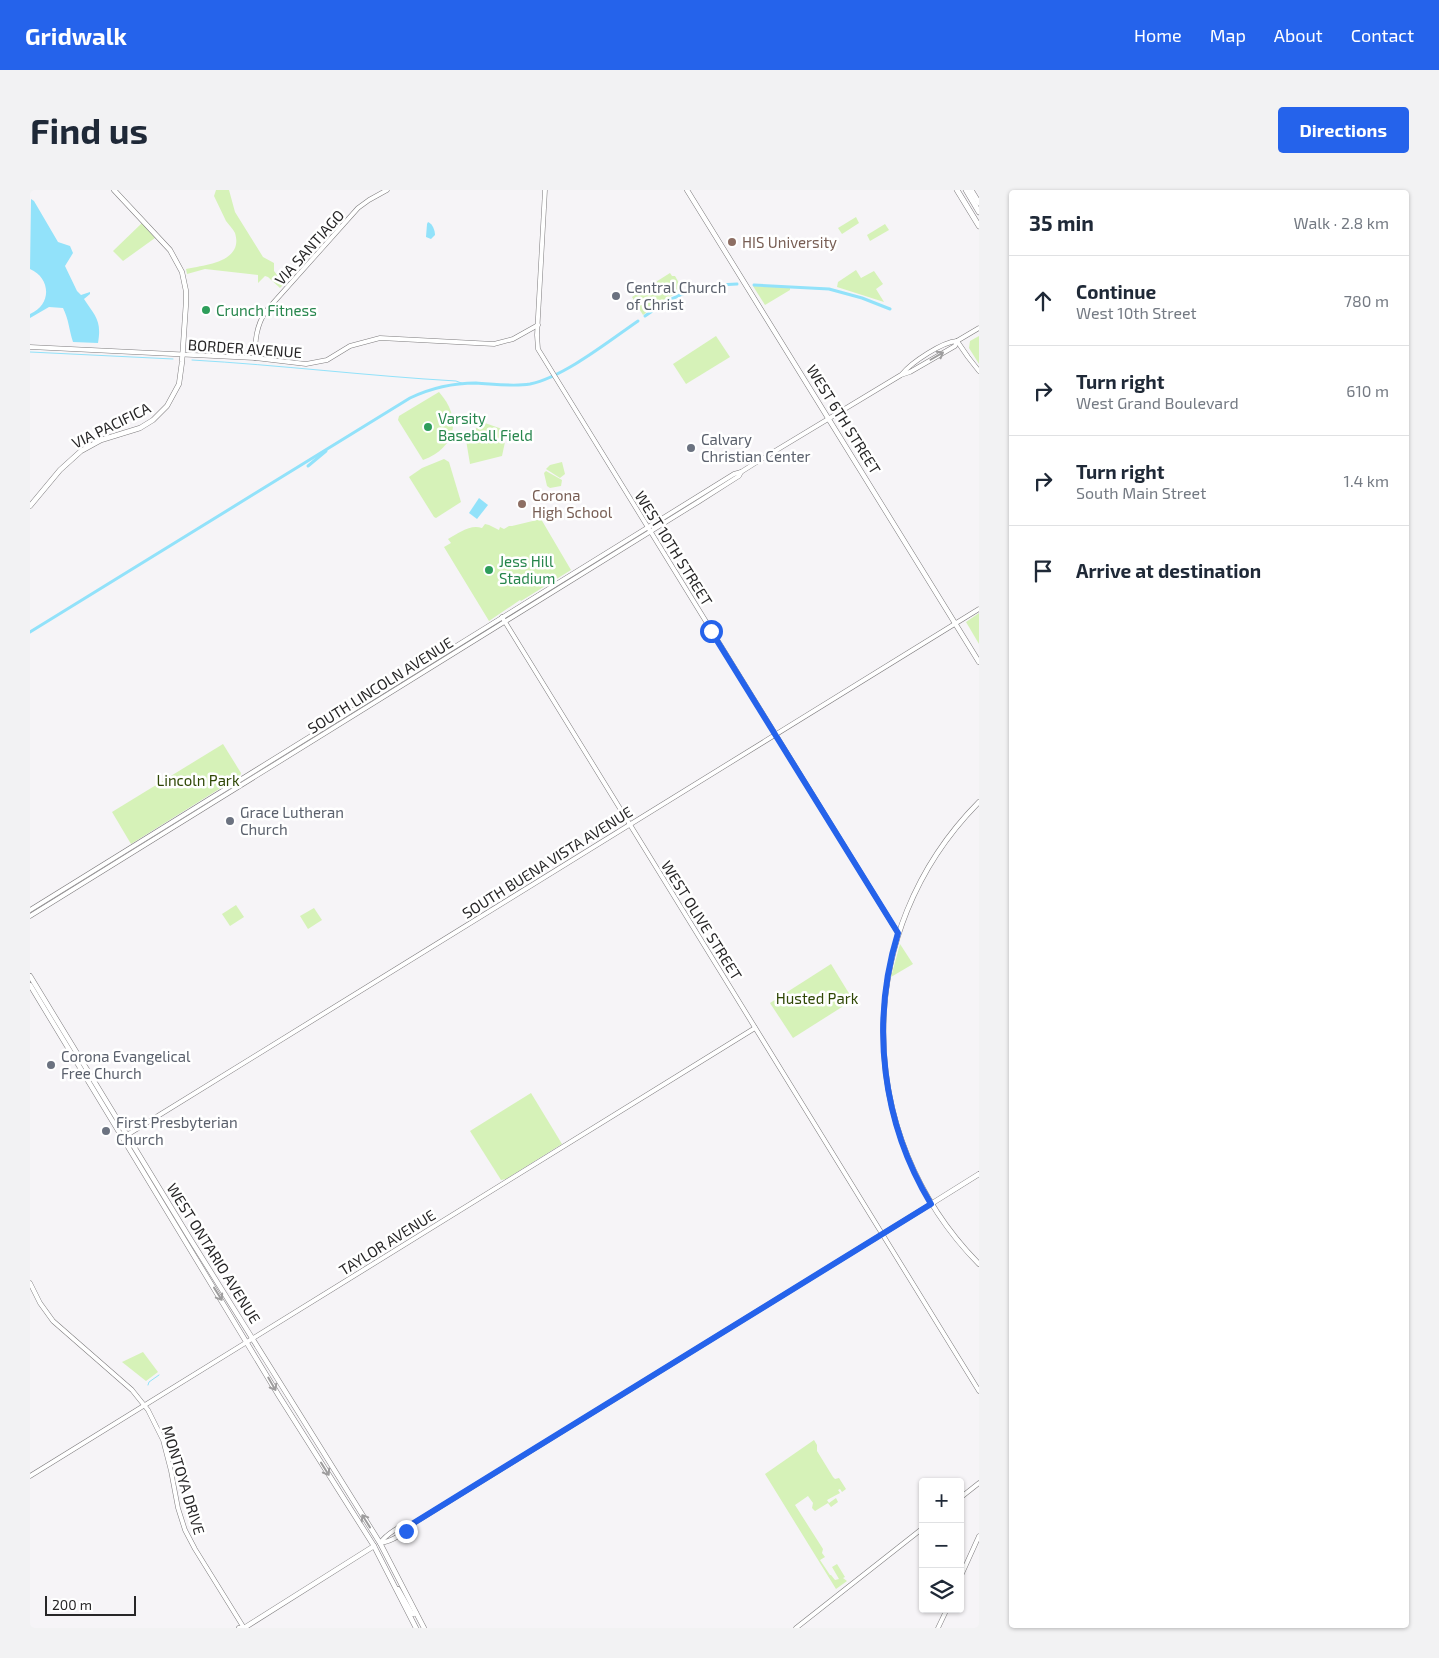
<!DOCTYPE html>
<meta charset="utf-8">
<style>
body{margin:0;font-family:"Exo 2",sans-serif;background:#f2f2f3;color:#1f2937}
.controls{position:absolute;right:15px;bottom:15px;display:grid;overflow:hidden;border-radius:5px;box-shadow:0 1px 4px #0004}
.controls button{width:45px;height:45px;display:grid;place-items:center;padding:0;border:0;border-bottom:1px solid #e0e1e3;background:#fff;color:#1f2937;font:25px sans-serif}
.scale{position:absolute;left:15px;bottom:12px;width:91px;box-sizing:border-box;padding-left:5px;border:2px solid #272627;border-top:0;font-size:14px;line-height:18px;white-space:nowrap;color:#272627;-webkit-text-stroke:4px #fff;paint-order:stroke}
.stop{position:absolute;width:15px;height:15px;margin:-11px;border:4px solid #2563eb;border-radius:50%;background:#fff}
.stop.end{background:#2563eb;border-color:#fff;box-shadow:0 1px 5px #0008}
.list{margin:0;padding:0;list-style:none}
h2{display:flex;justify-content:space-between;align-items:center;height:65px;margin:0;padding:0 20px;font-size:21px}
h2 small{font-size:16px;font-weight:400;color:#747a83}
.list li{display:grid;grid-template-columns:32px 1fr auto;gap:15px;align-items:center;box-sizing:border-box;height:90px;padding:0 20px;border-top:1px solid #e0e1e3}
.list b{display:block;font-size:19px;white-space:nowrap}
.list p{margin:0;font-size:16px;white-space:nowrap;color:#747a83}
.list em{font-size:16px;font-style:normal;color:#747a83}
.icon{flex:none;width:28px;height:28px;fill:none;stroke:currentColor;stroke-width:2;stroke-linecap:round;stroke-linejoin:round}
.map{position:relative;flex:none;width:949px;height:1438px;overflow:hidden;border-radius:5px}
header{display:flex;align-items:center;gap:30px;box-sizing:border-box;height:70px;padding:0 25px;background:#2563eb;color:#fff}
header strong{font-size:24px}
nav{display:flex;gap:28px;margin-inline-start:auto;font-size:18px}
.intro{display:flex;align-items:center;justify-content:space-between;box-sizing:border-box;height:120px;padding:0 30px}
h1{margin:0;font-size:35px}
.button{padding:12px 22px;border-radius:5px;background:#2563eb;color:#fff;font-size:18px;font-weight:700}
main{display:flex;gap:30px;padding:0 30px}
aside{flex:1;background:#fff;border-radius:5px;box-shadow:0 1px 4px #0004}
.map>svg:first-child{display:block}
.green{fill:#d6f2b8}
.water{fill:#92e2fa}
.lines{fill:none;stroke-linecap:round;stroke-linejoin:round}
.stream{stroke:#92e2fa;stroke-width:1}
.canal{stroke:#92e2fa;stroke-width:3}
.secondary-casing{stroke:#7e7c7e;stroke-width:5}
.primary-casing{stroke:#7e7c7e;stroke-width:5.5}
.highway-casing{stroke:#7e7c7e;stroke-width:6}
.secondary{stroke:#fff;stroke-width:4}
.primary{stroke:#fff;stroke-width:4.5}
.highway{stroke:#fff;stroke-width:5}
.oneway{stroke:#9e9d9e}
.route{stroke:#2563eb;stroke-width:6}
.education-dot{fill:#8d6e63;stroke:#fff;stroke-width:2}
.worship-dot{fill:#6b7280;stroke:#fff;stroke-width:2}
.leisure-dot{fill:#2e9e5b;stroke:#fff;stroke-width:2}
.labels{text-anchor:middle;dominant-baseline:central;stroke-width:5;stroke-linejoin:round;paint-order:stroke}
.education-label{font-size:15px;fill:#785e54;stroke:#fff;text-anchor:start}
.street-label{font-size:15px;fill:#272627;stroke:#fff}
.worship-label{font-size:15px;fill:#5b616d;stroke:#fff;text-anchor:start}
.leisure-label{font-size:15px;fill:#27864d;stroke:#fff;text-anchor:start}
.park-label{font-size:15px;fill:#2f4705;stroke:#fff}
</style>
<header>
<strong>Gridwalk</strong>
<nav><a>Home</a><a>Map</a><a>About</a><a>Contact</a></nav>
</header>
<div class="intro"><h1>Find us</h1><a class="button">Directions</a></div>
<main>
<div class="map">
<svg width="949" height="1438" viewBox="0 0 949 1438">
<rect width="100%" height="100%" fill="#f6f4f7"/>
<g class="green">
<path d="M186 0H199L205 22 233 67 244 73V81L254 94 250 98 238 87 235 86 228 93V85L175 79 157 84 156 79C175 75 214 72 205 43 203 39 199 35 196 31 192 23 188 14 184 6Z"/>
<path d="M826 27 829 33 812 44 808 38Z"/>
<path d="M112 33 125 48 93 71 83 61Z"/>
<path d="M855 34 859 40 840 51 837 45Z"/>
<path d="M826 80 831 88 844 81 853 94 846 99 854 112 807 97 808 92Z"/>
<path d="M640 83 642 86H645L653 100 635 109 613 125 602 107Z"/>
<path d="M723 96 760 97V100L735 115Z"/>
<path d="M686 146 700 167 656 194 643 174Z"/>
<path d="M949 146V174L939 158 940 151Z"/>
<path d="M409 202C432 228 427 257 393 270L368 230 369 226Z"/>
<path d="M455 233 472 239 475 252 472 266 440 274 435 244C440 239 449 239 455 233Z"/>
<path d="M414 269 419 272 431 312 406 328 404 327 379 287 392 278Z"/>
<path d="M532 272 535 284 530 288 516 279 520 275Z"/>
<path d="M516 281 532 290 531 296 520 298 517 296 514 283Z"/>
<path d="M511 329 541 380 491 411 490 410 459 431 414 357 421 353 418 349C429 343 440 334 452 338L455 334 459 335 469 340 470 337 474 339 479 336H482Z"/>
<path d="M949 423V454L936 432Z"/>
<path d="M193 554 211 583 210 586 101 654 82 622Z"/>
<path d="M206 715 214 727 200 736 192 724Z"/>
<path d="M284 718 292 730 278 739 270 726Z"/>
<path d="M870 754 883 774 861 787Z"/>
<path d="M801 774 823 810 763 848 740 813Z"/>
<path d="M501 903 532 954 476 989 471 990 440 941Z"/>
<path d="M113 1162 128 1182 116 1191 92 1172Z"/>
<path d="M784 1250 787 1255V1261L803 1287 805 1289 809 1288 816 1299 812 1302 810 1299 808 1300 810 1303 797 1310 799 1313 806 1308 808 1312 801 1317 798 1313 785 1321 782 1318 783 1313 778 1306 765 1315 793 1359 792 1363 795 1367 790 1370 800 1385H801L805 1390 809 1389 802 1377 807 1374 815 1387 813 1388 817 1391 806 1399 735 1284Z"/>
</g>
<g class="water">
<path d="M1 9 4 11 28 52 40 56 43 63 35 76 47 101 51 105 60 102V104L54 109C65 126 72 130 68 153L43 152C39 140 39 130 33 118L19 117 0 128V124C22 115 21 88 0 79Z"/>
<path d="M398 32C403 34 405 41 405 45L401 49 396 47 397 34Z"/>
<path d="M449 308 458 315 447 329 439 323Z"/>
</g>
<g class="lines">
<g class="stream">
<path d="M0 162 143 169"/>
<path d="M162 170C250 175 338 186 426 191L434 194"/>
<path d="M118 1195 119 1192 129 1185"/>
</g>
<g class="canal">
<path d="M724 95 799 99 832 108 860 119"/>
<path d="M615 126C646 103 668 95 707 94"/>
<path d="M278 276 296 261"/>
<path d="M0 442 380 208C401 198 423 193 446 193 464 194 483 197 500 194 534 187 579 151 608 131"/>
</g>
<defs>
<g id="secondary">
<path d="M515 0 507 145 508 159 868 743"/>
<path d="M927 151 938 167 949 181"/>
<path d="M0 157 225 168 276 174 297 170 320 156 350 148 464 154 483 149 508 135"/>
<path d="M225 168C225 151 226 136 236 121L328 18 339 10 357 0"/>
<path d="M872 184C882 172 912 152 927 151"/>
<path d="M472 427 949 1201"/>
<path d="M0 720 704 284 711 282"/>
<path d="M0 726 668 312 709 286 711 282 730 270 871 185 880 182 925 156 927 151 949 138"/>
<path d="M97 945 949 419"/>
<path d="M0 1093 10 1113 23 1131 102 1200 118 1220 133 1250 141 1281 148 1318 155 1340 165 1359 214 1438"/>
<path d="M0 1286 725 838"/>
<path d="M930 1308 949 1293"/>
<path d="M350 1353C361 1352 377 1342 384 1333L901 1014"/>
<path d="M350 1353C356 1345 372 1333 382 1334"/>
<path d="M930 1388 949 1346"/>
<path d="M766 1438 893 1338"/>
<path d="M908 1438 917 1419"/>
</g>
<g id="primary">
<path d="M657 0 949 472"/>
<path d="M0 316 30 280 51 261 71 250 110 238 123 230 137 216 149 194 152 172 156 113V101L152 82 140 60 84 0"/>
<path d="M949 612C821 741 822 945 949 1074"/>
<path d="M0 786 159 1047 350 1353 394 1438"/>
<path d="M0 795 249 1206 344 1356 386 1438"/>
<path d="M901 1014 949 984"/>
<path d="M368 1399 381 1422 383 1424 386 1423"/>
<path d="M209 1438H214L344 1356"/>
</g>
<g id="highway">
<path d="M927 0 949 36"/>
<path d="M936 0 949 22"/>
<path d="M941 0 949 13"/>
</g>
</defs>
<use href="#secondary" class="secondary-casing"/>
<use href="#primary" class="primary-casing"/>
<use href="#highway" class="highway-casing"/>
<use href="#secondary" class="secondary"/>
<use href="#primary" class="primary"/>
<use href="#highway" class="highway"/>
</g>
<defs><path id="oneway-shaft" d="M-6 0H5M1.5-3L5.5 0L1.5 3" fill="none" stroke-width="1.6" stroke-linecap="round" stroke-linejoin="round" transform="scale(1.25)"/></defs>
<g class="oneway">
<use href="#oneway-shaft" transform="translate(907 166) rotate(-30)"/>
<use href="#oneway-shaft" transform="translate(188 1104) rotate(58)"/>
<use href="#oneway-shaft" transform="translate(242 1194) rotate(60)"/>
<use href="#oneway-shaft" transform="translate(295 1279) rotate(58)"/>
<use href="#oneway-shaft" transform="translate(336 1331) rotate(-122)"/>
</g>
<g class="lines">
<path class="route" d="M376 1341 380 1338 382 1334 901 1014C852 933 840 834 868 743L681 441"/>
</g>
<g class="education-dot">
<circle cx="702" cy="52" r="5"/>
<circle cx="492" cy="314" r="5"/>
</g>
<g class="worship-dot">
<circle cx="586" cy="106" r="5"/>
<circle cx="661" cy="258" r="5"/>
<circle cx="200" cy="631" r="5"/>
<circle cx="21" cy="875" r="5"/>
<circle cx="76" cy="941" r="5"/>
</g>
<g class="leisure-dot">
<circle cx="176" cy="120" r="5"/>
<circle cx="398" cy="237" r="5"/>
<circle cx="459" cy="380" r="5"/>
</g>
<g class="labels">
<g class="education-label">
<text x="712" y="52">HIS University</text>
<text x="502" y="305">Corona<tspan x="502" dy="17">High School</tspan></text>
</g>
<g class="street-label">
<text transform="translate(279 57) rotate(-48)">VIA SANTIAGO</text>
<text transform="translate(215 158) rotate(4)">BORDER AVENUE</text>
<text transform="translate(814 229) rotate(58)">WEST 6TH STREET</text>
<text transform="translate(81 235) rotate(-26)">VIA PACIFICA</text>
<text transform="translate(644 358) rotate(58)">WEST 10TH STREET</text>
<text transform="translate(350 495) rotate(-32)">SOUTH LINCOLN AVENUE</text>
<text transform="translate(517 672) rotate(-32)">SOUTH BUENA VISTA AVENUE</text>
<text transform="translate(672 730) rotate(58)">WEST OLIVE STREET</text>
<text transform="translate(357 1052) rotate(-32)">TAYLOR AVENUE</text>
<text transform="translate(184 1063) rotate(58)">WEST ONTARIO AVENUE</text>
<text transform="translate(154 1290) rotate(73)">MONTOYA DRIVE</text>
</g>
<g class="worship-label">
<text x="596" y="97">Central Church<tspan x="596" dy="17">of Christ</tspan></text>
<text x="671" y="249">Calvary<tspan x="671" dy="17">Christian Center</tspan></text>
<text x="210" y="622">Grace Lutheran<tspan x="210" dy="17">Church</tspan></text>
<text x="31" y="866">Corona Evangelical<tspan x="31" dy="17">Free Church</tspan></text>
<text x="86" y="932">First Presbyterian<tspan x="86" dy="17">Church</tspan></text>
</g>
<g class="leisure-label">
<text x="186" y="120">Crunch Fitness</text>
<text x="408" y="228">Varsity<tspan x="408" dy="17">Baseball Field</tspan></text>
<text x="469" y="371">Jess Hill<tspan x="469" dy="17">Stadium</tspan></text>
</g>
<g class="park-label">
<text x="168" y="590">Lincoln Park</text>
<text x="787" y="808">Husted Park</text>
</g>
</g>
</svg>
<div class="controls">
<button>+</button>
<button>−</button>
<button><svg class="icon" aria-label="layers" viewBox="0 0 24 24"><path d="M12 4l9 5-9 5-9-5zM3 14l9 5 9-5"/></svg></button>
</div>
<div class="scale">200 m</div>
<div class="stop" style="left:681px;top:441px"></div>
<div class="stop end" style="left:376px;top:1341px"></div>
</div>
<aside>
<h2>35 min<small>Walk · 2.8 km</small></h2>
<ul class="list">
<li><svg class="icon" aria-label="ahead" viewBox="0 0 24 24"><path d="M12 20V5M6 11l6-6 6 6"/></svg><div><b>Continue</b><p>West 10th Street</p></div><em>780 m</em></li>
<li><svg class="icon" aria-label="right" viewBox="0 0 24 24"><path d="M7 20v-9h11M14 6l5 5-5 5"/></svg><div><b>Turn right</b><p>West Grand Boulevard</p></div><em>610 m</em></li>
<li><svg class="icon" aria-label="right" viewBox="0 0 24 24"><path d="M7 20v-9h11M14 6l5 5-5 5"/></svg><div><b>Turn right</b><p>South Main Street</p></div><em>1.4 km</em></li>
<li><svg class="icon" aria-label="arrive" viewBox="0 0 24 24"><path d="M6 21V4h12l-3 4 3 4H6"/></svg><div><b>Arrive at destination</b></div></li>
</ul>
</aside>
</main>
